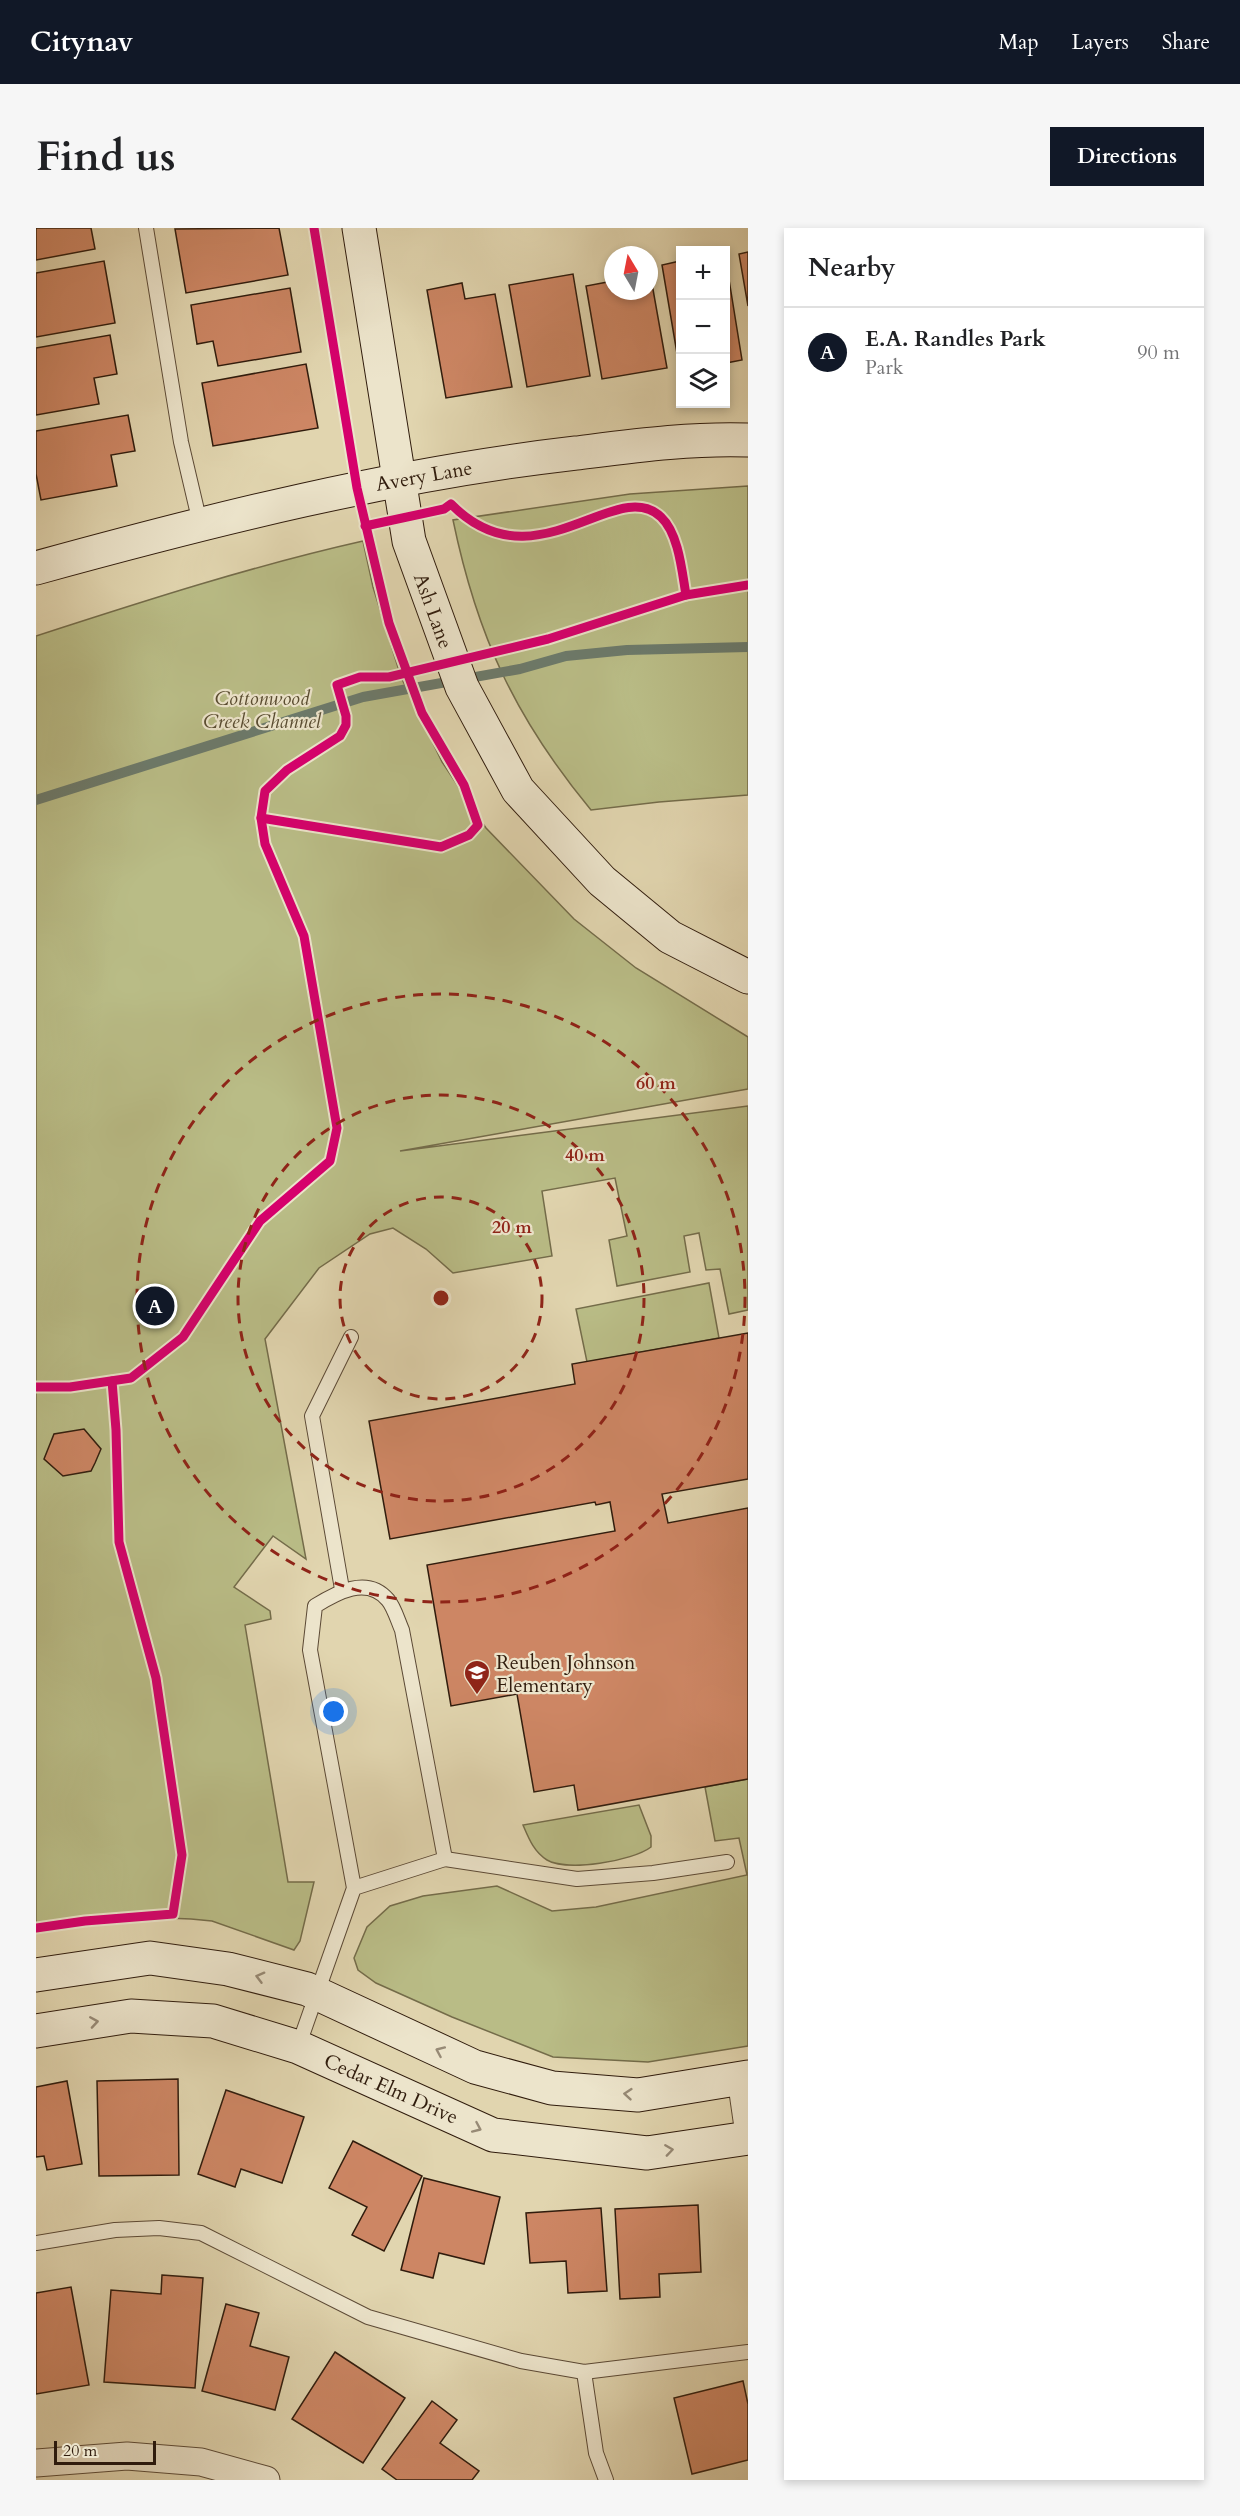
<!DOCTYPE html>
<meta charset="utf-8">
<style>
body{margin:0;font-family:Cardo,serif;background:#f6f6f6;color:#202124}
.controls{position:absolute;right:18px;top:18px;display:grid;overflow:hidden;border-radius:0px;box-shadow:0 3px 9px #0003}
.controls button{width:54px;height:54px;display:grid;place-items:center;padding:0;border:0;border-bottom:2px solid #e0e0e0;background:#fff;color:#202124;font:30px sans-serif}
.compass{position:absolute;left:568px;top:18px;width:54px;height:54px;border-radius:50%;background:#fff;box-shadow:0 3px 9px #0003;rotate:350deg}
.scale{position:absolute;left:18px;bottom:15px;width:102px;box-sizing:border-box;padding-left:6px;border:3px solid #301c0d;border-top:0;font-size:16px;line-height:21px;white-space:nowrap;color:#301c0d;-webkit-text-stroke:4px #ece4cb;paint-order:stroke}
.you{position:absolute;left:298px;top:1484px;width:21px;height:21px;margin:-15px;border:4px solid #fff;border-radius:50%;background:#1a73e8;box-shadow:0 0 0 9px #1a73e833}
.badge{display:grid;place-items:center;width:39px;height:39px;border-radius:50%;background:#111827;color:#fff;font-size:20px;font-weight:700}
.pin{position:absolute;translate:-50% -50%;border:3px solid #fff;box-shadow:0 2px 6px #0006}
.list{margin:0;padding:0;list-style:none}
h2{display:flex;justify-content:space-between;align-items:center;height:78px;margin:0;padding:0 24px;font-size:26px}
h2 small{font-size:20px;font-weight:400;color:#757577}
.list li{display:grid;grid-template-columns:39px 1fr auto;gap:18px;align-items:center;box-sizing:border-box;height:90px;padding:0 24px;border-top:2px solid #e0e0e0}
.list b{display:block;font-size:22px;white-space:nowrap}
.list p{margin:0;font-size:20px;white-space:nowrap;color:#757577}
.list em{font-size:20px;font-style:normal;color:#757577}
.icon{flex:none;width:33px;height:33px;fill:none;stroke:currentColor;stroke-width:2;stroke-linecap:round;stroke-linejoin:round}
.map{position:relative;flex:none;width:712px;height:2252px;overflow:hidden;border-radius:0px}
header{display:flex;align-items:center;gap:36px;box-sizing:border-box;height:84px;padding:0 30px;background:#111827;color:#fff}
header strong{font-size:28px}
nav{display:flex;gap:33px;margin-inline-start:auto;font-size:21px}
.intro{display:flex;align-items:center;justify-content:space-between;box-sizing:border-box;height:144px;padding:0 36px}
h1{margin:0;font-size:42px}
.button{padding:15px 27px;border-radius:0px;background:#111827;color:#fff;font-size:21px;font-weight:700}
main{display:flex;gap:36px;padding:0 36px}
aside{flex:1;background:#fff;border-radius:0px;box-shadow:0 3px 9px #0003}
.map>svg:first-child{display:block}
.green{fill:#b9bc86;stroke:#746c4a;stroke-width:1.5}
.lines{fill:none;stroke-linecap:round;stroke-linejoin:round}
.stream{stroke:#6c7a6b;stroke-width:10}
.building{fill:#cd8664;stroke:#301c0d;stroke-width:1.5}
.lane-casing{stroke:#5c4a36;stroke-width:16}
.street-casing{stroke:#5c4a36;stroke-width:29}
.secondary-casing{stroke:#301c0d;stroke-width:35}
.lane{stroke:#ece4cb;stroke-width:14}
.street{stroke:#ece4cb;stroke-width:27}
.secondary{stroke:#ece4cb;stroke-width:33}
.cycleway-casing{stroke:#ece4cb;stroke-width:13}
.cycleway{stroke:#d6006c;stroke-width:9}
.oneway{stroke:#978a76}
.ring{fill:none;stroke:#8f2418;stroke-width:3;stroke-dasharray:10 8}
.labels{text-anchor:middle;dominant-baseline:central;stroke-width:4.5;stroke-linejoin:round;paint-order:stroke}
.street-label{font-size:20px;fill:#301c0d;stroke:#ece4cb}
.park-label{font-size:20px;font-style:italic;fill:#594c31;stroke:#ece4cb}
.poi-label{font-size:20px;fill:#301c0d;stroke:#ece4cb;text-anchor:start}
.centre{fill:#8f2418;stroke:#ece4cb;stroke-width:3}
.ring-label{font-size:18px;text-anchor:middle;font-weight:bold;fill:#8f2418;stroke:#ece4cb;stroke-width:4.5;stroke-linejoin:round;paint-order:stroke}
</style>
<header>
<strong>Citynav</strong>
<nav><a>Map</a><a>Layers</a><a>Share</a></nav>
</header>
<div class="intro"><h1>Find us</h1><a class="button">Directions</a></div>
<main>
<div class="map">
<svg width="712" height="2252" viewBox="0 0 712 2252">
<rect width="100%" height="100%" fill="#e1d5af"/>
<filter id="stains"><feTurbulence type="fractalNoise" baseFrequency=".00333" numOctaves="4"/><feColorMatrix values="0 0 0 0 .2 0 0 0 0 .09 0 0 0 0 .02 0 0 0 .5 -.17"/></filter>
<radialGradient id="worn" r=".72"><stop offset=".6" stop-color="#630" stop-opacity="0"/><stop offset="1" stop-color="#630" stop-opacity=".3"/></radialGradient>
<g class="green">
<path d="M712 258V567L623 574 555 582C479 490 441 408 417 292L594 266Z"/>
<path d="M327 313 337 359 365 449 406 534 450 600 538 691 600 740 712 809V861L364 923 712 878V1082L693 1086 684 1041 670 1042 663 1005 648 1008 654 1044 581 1058 573 1012 591 1008 579 950 506 963 516 1028 417 1045 390 1021 357 1000 334 1006 283 1040 229 1111 270 1331 237 1308 198 1359 234 1383 235 1391 209 1397 252 1654H278L264 1713 258 1722 176 1693 155 1691 104 1689 54 1691 0 1699V408C108 373 216 338 327 313Z"/>
<path d="M673 1055 683 1110 551 1134 540 1081Z"/>
<path d="M712 1551V1818L612 1834 517 1829 416 1789 340 1755 322 1742 318 1730 331 1699 354 1678 387 1668 461 1658 516 1683 560 1679 711 1647 703 1610 679 1613 669 1559Z"/>
<path d="M603 1577 615 1608V1619C597 1633 531 1644 511 1632 498 1624 493 1611 487 1597Z"/>
</g>
<g class="lines">
<path class="stream" d="M0 572 327 469 484 441 530 428 591 422 712 419"/>
</g>
<g class="building">
<path d="M0 0H55L59 21 0 32Z"/>
<path d="M243 0 252 47 150 65 139 1Z"/>
<path d="M712 24V78L703 26Z"/>
<path d="M68 33 79 95 0 109V45Z"/>
<path d="M644 33V143L626 37Z"/>
<path d="M690 33 706 132 690 135Z"/>
<path d="M613 39 631 140 566 151 550 58 577 53V63H613Z"/>
<path d="M537 46 554 148 491 159 473 57Z"/>
<path d="M426 55 429 71 459 66 476 159 410 170 391 62Z"/>
<path d="M254 60 265 124 182 138 177 113 161 116 155 77Z"/>
<path d="M74 107 81 146 58 150 63 176 0 187V120Z"/>
<path d="M270 136 282 200 177 218 166 155Z"/>
<path d="M92 187 99 223 75 227 81 258 5 272 0 246V203Z"/>
<path d="M712 1105V1251L626 1266 632 1295 712 1280V1551L542 1582 538 1557 498 1564 481 1466 415 1478 391 1337 579 1303 574 1274 560 1277 559 1274 354 1311 333 1193 539 1156 536 1136Z"/>
<path d="M48 1201 65 1221 59 1235 55 1243 27 1248 8 1231 18 1206Z"/>
<path d="M142 1851 143 1947 63 1948 61 1853Z"/>
<path d="M31 1853 46 1936 11 1942 8 1928 0 1929V1859Z"/>
<path d="M190 1862 268 1889 246 1955 205 1941 199 1959 162 1946Z"/>
<path d="M317 1913 386 1948 348 2023 316 2007 331 1979 293 1960Z"/>
<path d="M388 1950 464 1969 448 2036 403 2025 397 2050 365 2042Z"/>
<path d="M662 1977 665 2044 623 2046 624 2069 584 2071 579 1981Z"/>
<path d="M565 1980 571 2063 532 2065 530 2033 494 2035 490 1985Z"/>
<path d="M126 2047 167 2050 159 2160 68 2154 75 2062 125 2066Z"/>
<path d="M35 2059 53 2157 0 2166V2065Z"/>
<path d="M190 2076 223 2085 214 2118 253 2129 239 2182 166 2163Z"/>
<path d="M299 2124 369 2170 327 2235 256 2191Z"/>
<path d="M707 2153 712 2176V2232L656 2246 638 2170Z"/>
<path d="M396 2173 421 2192 404 2215 443 2243 436 2252H361L346 2241Z"/>
</g>
<g class="lines">
<defs>
<g id="lane">
<path d="M110 0 145 214 164 295"/>
<path d="M306 1361 276 1188 315 1109"/>
<path d="M409 1631 541 1651 617 1645 691 1634"/>
<path d="M262 1819 318 1660 274 1422 279 1378C300 1365 331 1347 352 1372 358 1379 362 1393 366 1402L409 1631 318 1660"/>
<path d="M0 2015 79 2002 123 2000 165 2005 332 2089 485 2133 548 2144 712 2124"/>
<path d="M548 2144 560 2225 570 2252"/>
</g>
<g id="street">
<path d="M705 1850 712 1899"/>
<path d="M0 2235 91 2228 165 2234 230 2252"/>
</g>
<g id="secondary">
<path d="M323 0 373 313 426 459 482 562 566 653 634 709 712 749"/>
<path d="M0 340C178 291 357 246 540 225 597 218 655 210 712 212"/>
<path d="M0 1747 114 1730 192 1741 271 1761 439 1839 516 1860 602 1867 712 1849"/>
<path d="M0 1803 95 1788 177 1793 262 1819 457 1907 611 1925 712 1910"/>
</g>
</defs>
<use href="#lane" class="lane-casing"/>
<use href="#street" class="street-casing"/>
<use href="#secondary" class="secondary-casing"/>
<use href="#lane" class="lane"/>
<use href="#street" class="street"/>
<use href="#secondary" class="secondary"/>
<defs>
<g id="cycleway">
<path d="M329 298 408 281 415 276C499 361 580 246 625 289 643 306 646 344 650 367"/>
<path d="M225 590 405 619 433 607 442 597 428 557 386 485 353 395 321 260 278 0"/>
<path d="M0 1159H34L95 1150 147 1109 224 993 294 933 301 900 268 708 229 616 225 590 229 563 251 542 304 508 310 497V488L301 457 324 449H353L512 411 650 367 712 357"/>
<path d="M0 1700 49 1693 137 1686 146 1627 120 1450 83 1314 80 1202 76 1153"/>
</g>
</defs>
<use href="#cycleway" class="cycleway-casing"/>
<use href="#cycleway" class="cycleway"/>
</g>
<defs><path id="oneway-chevron" d="M-2-3.5L2.5 0L-2 3.5" fill="none" stroke-width="1.6" stroke-linecap="round" stroke-linejoin="round" transform="scale(1.5)"/></defs>
<g class="oneway">
<use href="#oneway-chevron" transform="translate(224 1749) rotate(-165)"/>
<use href="#oneway-chevron" transform="translate(58 1794) rotate(-9)"/>
<use href="#oneway-chevron" transform="translate(404 1823) rotate(-156)"/>
<use href="#oneway-chevron" transform="translate(592 1866) rotate(-175)"/>
<use href="#oneway-chevron" transform="translate(441 1900) rotate(24)"/>
<use href="#oneway-chevron" transform="translate(633 1922) rotate(-8)"/>
</g>
<g class="ring">
<circle cx="405" cy="1070" r="101"/>
<circle cx="405" cy="1070" r="203"/>
<circle cx="405" cy="1070" r="304"/>
</g>
<defs>
<symbol id="school-pin" viewBox="-11 -11 22 30"><path d="M0 17L-7.5 6A9.5 9.5 0 1 1 7.5 6Z" fill="#8f2418" stroke="#ece4cb"/><path d="M0-5L7-2L0 1L-7-2ZM-4 1L0 2.5L4 1V4Q0 6-4 4Z" fill="#fff"/></symbol>
</defs>
<g fill-rule="evenodd">
<use href="#school-pin" x="426" y="1430" width="30" height="40"/>
</g>
<g class="labels">
<g class="street-label">
<text transform="translate(388 248) rotate(-10)">Avery Lane</text>
<text transform="translate(397 383) rotate(70)">Ash Lane</text>
<text transform="translate(355 1861) rotate(24)">Cedar Elm Drive</text>
</g>
<g class="park-label">
<text x="226" y="470">Cottonwood<tspan x="226" dy="23">Creek Channel</tspan></text>
</g>
<g class="poi-label">
<text x="460" y="1434">Reuben Johnson<tspan x="460" dy="23">Elementary</tspan></text>
</g>
</g>
<circle cx="405" cy="1070" r="9" class="centre"/>
<g class="ring-label">
<text x="620" y="861">60 m</text>
<text x="549" y="933">40 m</text>
<text x="476" y="1005">20 m</text>
</g>
<rect width="100%" height="100%" filter="url(#stains)"/>
<rect width="100%" height="100%" fill="url(#worn)"/>
</svg>
<div class="controls">
<button>+</button>
<button>−</button>
<button><svg class="icon" aria-label="layers" viewBox="0 0 24 24"><path d="M12 4l9 5-9 5-9-5zM3 14l9 5 9-5"/></svg></button>
</div>
<svg class="compass" viewBox="-18 -18 36 36"><path d="M0-13l5 13h-10z" fill="#e53935"/><path d="M0 13l5-13h-10z" fill="#757577"/></svg>
<div class="scale">20 m</div>
<div class="you"></div>
<div class="pin badge" style="left:119px;top:1078px">A</div>
</div>
<aside>
<h2>Nearby<small></small></h2>
<ul class="list">
<li><span class="badge">A</span><div><b>E.A. Randles Park</b><p>Park</p></div><em>90 m</em></li>
</ul>
</aside>
</main>
